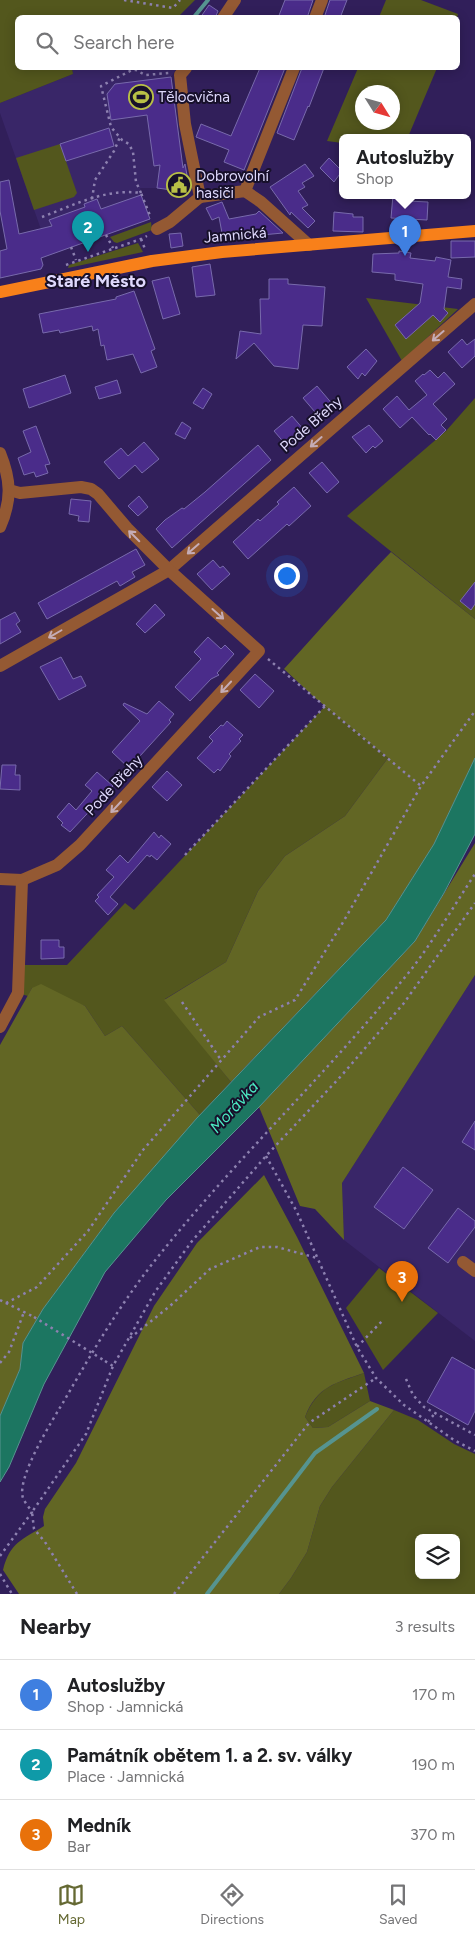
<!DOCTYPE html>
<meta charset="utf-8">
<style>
body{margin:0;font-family:Figtree,sans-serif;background:#f2f2f2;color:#202124}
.controls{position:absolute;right:15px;bottom:15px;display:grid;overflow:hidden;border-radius:8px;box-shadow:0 2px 12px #0003}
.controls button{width:45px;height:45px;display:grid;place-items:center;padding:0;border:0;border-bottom:1px solid #e0e0e0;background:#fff;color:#202124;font:25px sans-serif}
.compass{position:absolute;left:355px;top:85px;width:45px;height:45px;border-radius:50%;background:#fff;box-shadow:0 2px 12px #0003;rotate:127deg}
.you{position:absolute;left:286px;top:575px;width:18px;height:18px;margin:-12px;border:4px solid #fff;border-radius:50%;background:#1a73e8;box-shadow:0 0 0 8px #1a73e833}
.badge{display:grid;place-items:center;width:32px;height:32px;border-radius:50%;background:#656933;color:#fff;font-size:16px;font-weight:700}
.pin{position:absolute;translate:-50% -41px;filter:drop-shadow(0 1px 2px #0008)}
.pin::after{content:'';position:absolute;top:26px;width:18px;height:15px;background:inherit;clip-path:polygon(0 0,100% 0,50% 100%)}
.popup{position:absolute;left:339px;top:134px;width:132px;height:65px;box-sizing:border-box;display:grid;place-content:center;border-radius:8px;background:#fff;filter:drop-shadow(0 1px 4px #0005);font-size:16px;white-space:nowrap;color:#757577}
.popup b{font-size:19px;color:#202124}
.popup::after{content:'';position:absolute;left:50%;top:100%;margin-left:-10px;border:10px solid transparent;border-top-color:#fff}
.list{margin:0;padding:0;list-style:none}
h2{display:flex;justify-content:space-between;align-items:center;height:65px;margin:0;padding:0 20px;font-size:21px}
h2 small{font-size:16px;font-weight:400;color:#757577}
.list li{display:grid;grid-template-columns:32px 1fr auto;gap:15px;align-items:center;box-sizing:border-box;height:70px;padding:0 20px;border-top:1px solid #e0e0e0}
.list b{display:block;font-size:19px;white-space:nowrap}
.list p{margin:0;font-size:16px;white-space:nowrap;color:#757577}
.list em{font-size:16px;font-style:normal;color:#757577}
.icon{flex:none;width:28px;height:28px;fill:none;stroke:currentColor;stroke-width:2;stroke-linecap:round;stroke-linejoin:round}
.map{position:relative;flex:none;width:475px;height:1594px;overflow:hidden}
.search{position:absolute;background:#fff;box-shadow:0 2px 12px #0003;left:15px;right:15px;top:15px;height:55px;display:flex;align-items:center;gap:12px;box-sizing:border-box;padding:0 18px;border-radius:8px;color:#757577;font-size:19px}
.sheet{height:275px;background:#fff}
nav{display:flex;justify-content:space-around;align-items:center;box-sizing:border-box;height:70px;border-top:1px solid #e0e0e0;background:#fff;font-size:14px;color:#757577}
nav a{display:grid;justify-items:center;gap:2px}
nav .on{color:#656933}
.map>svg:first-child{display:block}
.built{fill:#392668}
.green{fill:#53571d;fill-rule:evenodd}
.forest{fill:#626624}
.water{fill:#1c7661;stroke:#569490}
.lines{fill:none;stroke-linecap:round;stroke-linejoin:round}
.stream{stroke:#569490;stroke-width:4}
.building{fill:#4a2c8a;stroke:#786aac}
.path{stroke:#8d81b0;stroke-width:2.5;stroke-dasharray:2.5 4;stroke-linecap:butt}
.minor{stroke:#945933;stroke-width:12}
.major{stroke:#f8801a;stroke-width:12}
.path-bridge{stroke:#8d81b0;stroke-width:2.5;stroke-dasharray:2.5 4;stroke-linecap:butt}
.oneway{stroke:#c5acb6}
.labels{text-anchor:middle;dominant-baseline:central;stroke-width:4;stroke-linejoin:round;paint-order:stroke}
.poi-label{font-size:15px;fill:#dfd9fd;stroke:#17102a;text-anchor:start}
.street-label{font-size:15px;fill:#dfd9fd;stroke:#17102a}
.water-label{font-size:16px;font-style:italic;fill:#4ceac3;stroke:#17102a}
.quarter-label{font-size:18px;font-weight:bold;fill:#dfd9fd;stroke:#17102a}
</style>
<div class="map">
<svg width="475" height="1594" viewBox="0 0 475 1594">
<rect width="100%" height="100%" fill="#311f5a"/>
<g class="built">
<path d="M72 68H177L171 77 182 162 189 176 160 172 157 188H140L150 219 50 255 0 113V103L73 74Z"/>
<path d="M475 975V1341L344 1240 342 1183Z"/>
</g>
<g class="green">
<path d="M0 0H195L178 17 18 18V68H72L73 74 0 103Z"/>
<path d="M386 0H421L458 14 457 18 379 17Z"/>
<path d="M358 68H437L408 137H342V143L327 141ZM362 92H392V122H362Z"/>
<path d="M60 144 77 193 74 197 34 210 16 158Z"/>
<path d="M151 222 152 230 117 243 114 242 110 237Z"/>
<path d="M138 243 143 252 68 268 69 265Z"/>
<path d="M366 298 458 309 402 361Z"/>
<path d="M475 398V619L347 516 446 431Z"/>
<path d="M325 706 388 758 345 816 285 856 258 891 226 962 165 999 231 1082 200 1115 122 1026 105 1036 85 1006 32 988 28 996 21 994 23 965H67L125 903 134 910Z"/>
<path d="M379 1268 438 1313 383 1370 346 1308Z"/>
<path d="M364 1373 370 1401 328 1427 313 1428 305 1417C319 1385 334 1384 364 1373Z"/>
<path d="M394 1410 418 1420 454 1444 475 1454V1594H279L291 1578 307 1552 320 1506 332 1487ZM419 1538H456V1575H419Z"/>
</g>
<g class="forest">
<path d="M391 552 475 619V758L434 844 386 920 231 1082 164 1000 226 962 258 891 285 856 345 816 388 758 314 697 284 669C320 630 354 590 391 552Z"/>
<path d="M475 843V975L342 1183 344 1240 315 1209 300 1206 259 1107 415 941Z"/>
<path d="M41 984 85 1006 105 1036 122 1026 200 1115 114 1213 43 1309 23 1343 20 1369 0 1416V1045L32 988Z"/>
<path d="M264 1175 297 1237 364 1373C336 1383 317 1386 305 1417L313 1428 328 1427 370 1401 394 1410 332 1487 320 1506 307 1552 291 1578 279 1594H19L3 1570C10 1542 22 1540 44 1526L43 1517 45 1509 76 1463 154 1306 197 1243Z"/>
</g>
<path class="water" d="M475 758V834L444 893 415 941 259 1107 166 1200 105 1272 44 1384 9 1467 0 1482V1416L20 1369 23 1343 43 1309 114 1213 197 1118 386 920 434 844Z"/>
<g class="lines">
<g class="stream">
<path d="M194 17 208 0"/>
<path d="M207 1594 315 1453 377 1409"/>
</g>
</g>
<g class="building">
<path d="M285 0H313L307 18H278Z"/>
<path d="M330 0H347L340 18H324Z"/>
<path d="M209 5 218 11 215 18H200Z"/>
<path d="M260 68H285L244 170 224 162 229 150 196 137 201 124 231 136Z"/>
<path d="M302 68H324L309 107 308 106 294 140 277 133Z"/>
<path d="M171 77 183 168 185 164 188 181 187 192 157 188 160 165 154 166 147 115 111 120 107 94 115 84Z"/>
<path d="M109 128 114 146 66 161 60 144Z"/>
<path d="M329 158 342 171 334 182 320 168Z"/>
<path d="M305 164 314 176 302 183 305 187 298 191 308 205 302 208 315 221 308 228 291 212 290 215 270 187Z"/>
<path d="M9 180 19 234 52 226 49 220 85 207 84 204 97 199 101 209 141 195 150 219 41 258 43 265 41 269 0 278V251L7 249 0 211V182Z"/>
<path d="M393 195 409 196 408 201 428 202 427 220 391 218Z"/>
<path d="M222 202 229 219 256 214 259 211 283 233 229 238 228 232 222 233 219 217 212 220 206 208Z"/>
<path d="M334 212 353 214V217H363V232L333 231Z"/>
<path d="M181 233 183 246 171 248 169 234Z"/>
<path d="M451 241H475V257L451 258Z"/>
<path d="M399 251 411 253 410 258 435 261 436 257 451 260 448 277 462 279 461 289 447 287 444 309 448 313 440 322 433 315 406 339 395 325 420 303 423 284 395 280V274L372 272 373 254 399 253Z"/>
<path d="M210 264 215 295 196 297 192 267Z"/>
<path d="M169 277 180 314 163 319 152 281Z"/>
<path d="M269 279H288V284L325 287 322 326 303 325 298 369 274 366 254 343 236 359 240 331 261 334 260 299H269Z"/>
<path d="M134 291 155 349 151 351 157 367 141 373 133 354 107 360 104 345 101 346 98 329 93 331 92 326 60 333 59 330 43 333 39 314 116 299V297Z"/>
<path d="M462 339 467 345 475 339V356L462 368 448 352Z"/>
<path d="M366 349 377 361 365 376 362 373 358 379 347 367Z"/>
<path d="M430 370 438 378 444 372 455 384 433 404 447 419 441 425 446 430 436 440 430 434 429 435 412 417 400 428 383 409 397 396 409 410 427 395 415 381 423 374 424 375Z"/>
<path d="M65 375 71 393 29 408 23 389Z"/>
<path d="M117 380 121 393 99 399 95 387Z"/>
<path d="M317 386 334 406 321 419 303 398Z"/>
<path d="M203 388 212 394 203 409 193 403Z"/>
<path d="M292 416 304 430 287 446 274 431Z"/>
<path d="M182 422 191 428 185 439 175 434Z"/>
<path d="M369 425 383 441 375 448 373 446 366 453 352 437Z"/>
<path d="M36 426 50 464 45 465 48 473 36 477 34 472 24 475 18 458 31 452 23 431Z"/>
<path d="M144 442 159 459 142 473 135 465 119 479 104 462 121 448 128 456Z"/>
<path d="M258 445 271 460 172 548 156 529 165 520 182 508 184 509 205 492Z"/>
<path d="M322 462 339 482 327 493 309 473Z"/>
<path d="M294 487 311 506 289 526 287 524 248 559 233 542 258 519 260 521 279 504 277 502Z"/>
<path d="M139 496 148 507 138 516 128 506Z"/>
<path d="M71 499 91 501 89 522 78 521 79 516 69 514Z"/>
<path d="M136 549 145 565 132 572 135 577 120 586 117 581 47 619 38 603Z"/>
<path d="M213 560 220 568 223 566 230 574 212 590 197 574Z"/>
<path d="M475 582V604L471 610 460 601Z"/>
<path d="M155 604 165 615 145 633 136 624Z"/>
<path d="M15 612 20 621 16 624 21 632 0 644V620Z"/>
<path d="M208 637 221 649 225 645 234 654 217 673 219 675 211 679 190 701 175 687 201 659 194 652Z"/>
<path d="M61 657 73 679 81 676 86 686 59 700 40 667Z"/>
<path d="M255 674 274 691 259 708 240 690Z"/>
<path d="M159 701 174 714 169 720 171 722 129 768 112 752 140 721 123 705 124 703 147 714Z"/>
<path d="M227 721 243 735 239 739 241 741 229 754 231 756 226 763 220 771 218 769 214 773 197 758 213 741 209 737 221 725 223 726Z"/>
<path d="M2 765H16L15 775H20V790L0 789Z"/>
<path d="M167 771 182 785 167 801 152 787Z"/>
<path d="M97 772 113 786 70 832 61 825 63 823 57 817 69 803 76 810 92 791 85 785Z"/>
<path d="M154 832 159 838 161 835 171 844 157 860 151 855 150 857 147 855 110 897 118 904 108 915 95 901 99 897 97 895 114 877 106 870 120 855 128 863Z"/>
<path d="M41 940H59V947H64V958L41 959Z"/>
<path d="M475 1121V1150L462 1142Z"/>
<path d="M403 1167 433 1190 404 1229 374 1207Z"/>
<path d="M458 1208 475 1221V1227L448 1263 428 1248Z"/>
<path d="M452 1357 475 1370V1411L468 1425 427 1402Z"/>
</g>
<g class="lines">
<g class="path">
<path d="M124 0 173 8 180 0"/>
<path d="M141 193 136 182 133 152 129 144 122 140 111 127 101 86 132 70H136L145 75 169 73"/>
<path d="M92 199 95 180 114 151 120 137"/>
<path d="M42 217C74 205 106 188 141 193L151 218"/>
<path d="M106 235 113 248"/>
<path d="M141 239 145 249"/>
<path d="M71 247 76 260"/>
<path d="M66 265 141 239 147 236"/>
<path d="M268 659 421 786"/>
<path d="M185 855 325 706"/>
<path d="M182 1002 221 1060"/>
<path d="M266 1156 297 1212 357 1347 376 1378 404 1405 454 1440 475 1451"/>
<path d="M0 1300 34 1317"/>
<path d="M6 1303 37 1287 88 1231 143 1150 259 1017 295 1000 342 924 421 786 475 711"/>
<path d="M130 1338 170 1306 210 1269 260 1247H277L317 1258"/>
<path d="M357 1347 383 1320"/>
<path d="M105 1361 113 1366"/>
<path d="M0 1363 9 1352 24 1312"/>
<path d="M406 1379 413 1395 424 1407 475 1435"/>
<path d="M428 1422 435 1413"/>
<path d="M0 1556 32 1512C29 1507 25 1503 23 1498 16 1478 53 1419 64 1401 91 1354 119 1306 153 1263 230 1165 322 1079 401 982 429 949 451 910 475 874"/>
<path d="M0 1574 12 1594"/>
<path d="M77 1594 45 1542 34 1529 32 1512 86 1434 113 1366 155 1292 192 1241 266 1156 342 1075 404 1003 475 903"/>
<path d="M174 1594 309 1423 376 1378"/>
</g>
<g class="minor">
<path d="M223 18 235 0"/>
<path d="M315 18 322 0"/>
<path d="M186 68 180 75 185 124 200 197 245 191 261 202 309 245"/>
<path d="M245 191 294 68"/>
<path d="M157 229 170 222 200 197"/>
<path d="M0 453C11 480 12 500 0 527"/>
<path d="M0 666 169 570 475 304"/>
<path d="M0 879 22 880 57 865 80 845 259 651 169 570 127 528 98 494 91 489 81 487 20 493 9 490"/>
<path d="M0 1027 18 993 22 880"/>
<path d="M463 1262 475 1271"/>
</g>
<path class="major" d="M0 292 152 261 222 252 475 231"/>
<path class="path-bridge" d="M34 1317 105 1361"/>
</g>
<defs><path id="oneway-shaft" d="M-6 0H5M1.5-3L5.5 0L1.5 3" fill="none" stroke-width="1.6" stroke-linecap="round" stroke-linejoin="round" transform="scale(1.25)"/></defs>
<g class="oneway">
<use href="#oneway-shaft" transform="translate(438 336) rotate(139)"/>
<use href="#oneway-shaft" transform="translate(316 442) rotate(139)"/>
<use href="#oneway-shaft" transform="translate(134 536) rotate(-135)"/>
<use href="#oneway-shaft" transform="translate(193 549) rotate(139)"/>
<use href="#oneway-shaft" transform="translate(218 614) rotate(42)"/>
<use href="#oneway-shaft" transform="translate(55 634) rotate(150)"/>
<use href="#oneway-shaft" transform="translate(226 687) rotate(133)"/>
<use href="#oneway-shaft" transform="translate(116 807) rotate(133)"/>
</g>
<defs>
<symbol id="stadium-ring" viewBox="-11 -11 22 22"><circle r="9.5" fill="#17102a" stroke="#b9c046" stroke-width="1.5"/><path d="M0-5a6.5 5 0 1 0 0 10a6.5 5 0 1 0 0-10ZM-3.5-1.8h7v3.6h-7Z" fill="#b9c046"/></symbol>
<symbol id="civic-ring" viewBox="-11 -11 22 22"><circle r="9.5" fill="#17102a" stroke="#b9c046" stroke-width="1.5"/><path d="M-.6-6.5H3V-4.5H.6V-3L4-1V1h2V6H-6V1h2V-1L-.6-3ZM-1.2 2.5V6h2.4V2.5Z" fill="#b9c046"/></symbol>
</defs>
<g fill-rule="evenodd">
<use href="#stadium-ring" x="127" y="83" width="28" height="28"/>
<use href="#civic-ring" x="165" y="171" width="28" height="28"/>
</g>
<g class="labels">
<g class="poi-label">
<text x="158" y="97">Tělocvična</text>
<text x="196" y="176">Dobrovolní<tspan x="196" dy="17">hasiči</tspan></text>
</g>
<g class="street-label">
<text transform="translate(235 235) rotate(-5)">Jamnická</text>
<text transform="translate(311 424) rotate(-41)">Pode Břehy</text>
<text transform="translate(114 785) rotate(-47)">Pode Břehy</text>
</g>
<g class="water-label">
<text transform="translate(234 1107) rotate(-48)">Morávka</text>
</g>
<g class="quarter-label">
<text x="96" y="281">Staré Město</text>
</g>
</g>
</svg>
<div class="controls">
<button><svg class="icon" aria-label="layers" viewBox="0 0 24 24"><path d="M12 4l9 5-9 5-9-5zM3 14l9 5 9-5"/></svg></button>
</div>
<svg class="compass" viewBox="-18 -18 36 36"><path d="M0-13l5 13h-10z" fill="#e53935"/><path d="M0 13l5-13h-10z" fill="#757577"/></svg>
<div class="you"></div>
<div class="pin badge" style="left:405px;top:256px;background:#3f7fe0">1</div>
<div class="popup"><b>Autoslužby</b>Shop</div>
<div class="pin badge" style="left:88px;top:252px;background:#0f9aa8">2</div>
<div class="pin badge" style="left:402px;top:1302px;background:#e8710a">3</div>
<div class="search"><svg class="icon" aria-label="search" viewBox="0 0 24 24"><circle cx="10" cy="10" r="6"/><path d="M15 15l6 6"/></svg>Search here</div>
</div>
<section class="sheet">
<h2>Nearby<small>3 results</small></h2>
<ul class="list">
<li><span class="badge" style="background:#3f7fe0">1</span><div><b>Autoslužby</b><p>Shop · Jamnická</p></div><em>170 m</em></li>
<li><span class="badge" style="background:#0f9aa8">2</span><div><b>Památník obětem 1. a 2. sv. války</b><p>Place · Jamnická</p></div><em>190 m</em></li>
<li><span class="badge" style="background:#e8710a">3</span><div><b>Medník</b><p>Bar</p></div><em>370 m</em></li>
</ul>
</section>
<nav>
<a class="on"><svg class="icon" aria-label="map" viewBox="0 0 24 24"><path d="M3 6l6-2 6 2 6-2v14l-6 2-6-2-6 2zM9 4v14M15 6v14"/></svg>Map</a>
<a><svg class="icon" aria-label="directions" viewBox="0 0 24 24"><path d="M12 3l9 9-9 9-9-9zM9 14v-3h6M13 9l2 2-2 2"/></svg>Directions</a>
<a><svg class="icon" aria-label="saved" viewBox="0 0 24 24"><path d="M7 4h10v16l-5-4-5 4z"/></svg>Saved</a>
</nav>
